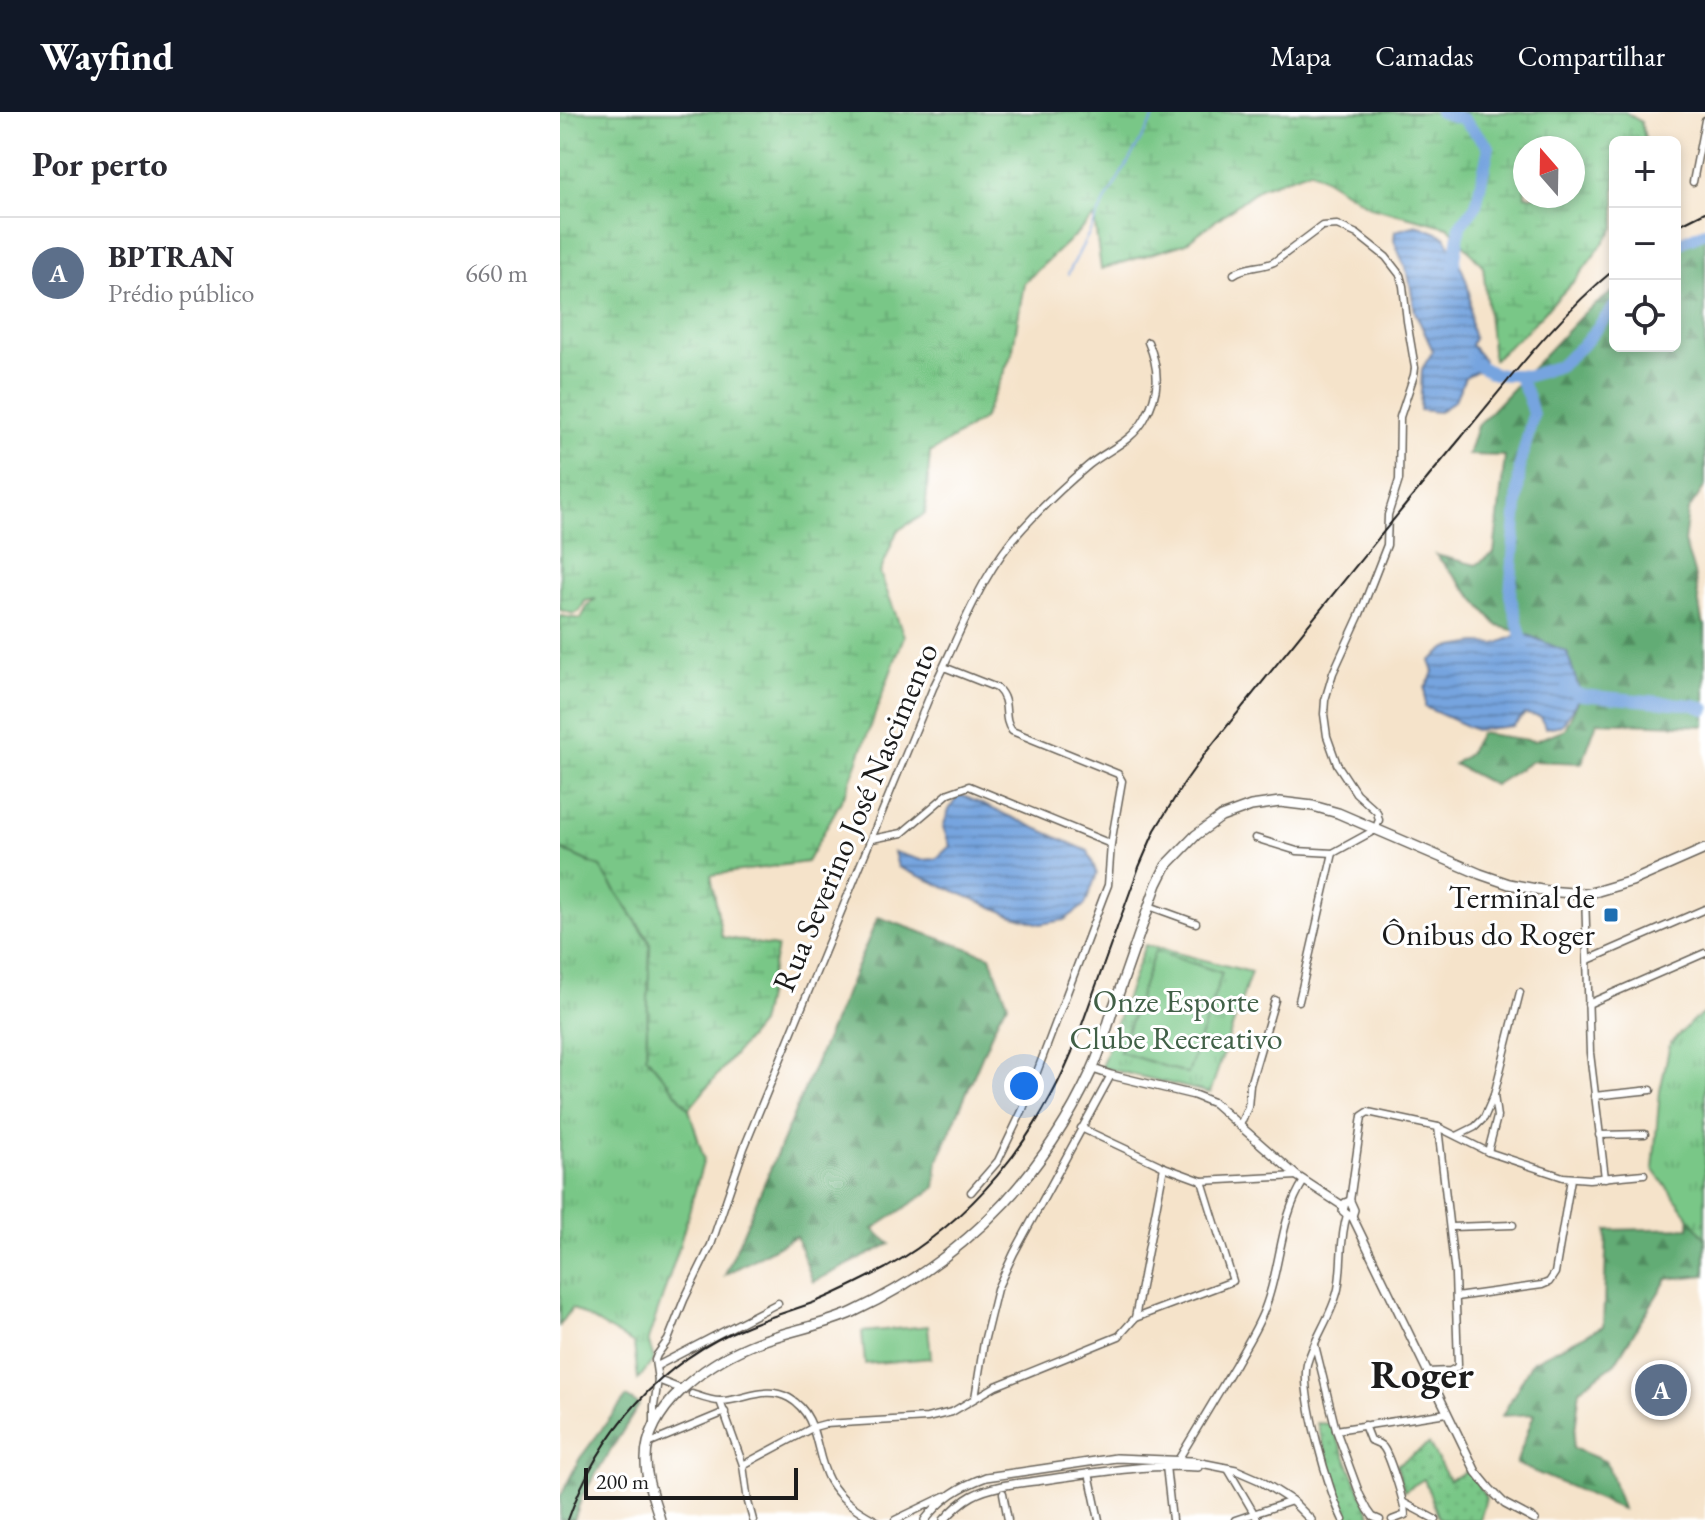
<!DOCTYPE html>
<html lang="pt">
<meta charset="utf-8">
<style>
body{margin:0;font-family:"EB Garamond",serif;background:#f7f7f7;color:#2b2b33}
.controls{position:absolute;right:24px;top:24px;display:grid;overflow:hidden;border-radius:12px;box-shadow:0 4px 12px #0003}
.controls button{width:72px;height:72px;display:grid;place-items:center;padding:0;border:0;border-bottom:2px solid #e1e1e2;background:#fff;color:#2b2b33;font:40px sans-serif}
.compass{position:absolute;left:953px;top:24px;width:72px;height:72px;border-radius:50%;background:#fff;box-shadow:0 4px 12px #0003;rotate:340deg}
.scale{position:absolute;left:24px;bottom:20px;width:214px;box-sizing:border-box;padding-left:8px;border:4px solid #1c1c1c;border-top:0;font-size:22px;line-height:28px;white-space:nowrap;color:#1c1c1c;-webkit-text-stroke:6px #fff;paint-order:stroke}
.you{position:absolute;left:464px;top:974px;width:28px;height:28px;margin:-20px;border:6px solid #fff;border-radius:50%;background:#1a73e8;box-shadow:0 0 0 12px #1a73e833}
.badge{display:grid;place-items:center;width:52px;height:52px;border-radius:50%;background:#111827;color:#fff;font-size:26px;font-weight:700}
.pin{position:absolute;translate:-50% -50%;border:4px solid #fff;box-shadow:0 2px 8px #0006}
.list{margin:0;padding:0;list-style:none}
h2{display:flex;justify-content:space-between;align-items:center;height:104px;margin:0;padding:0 32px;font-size:34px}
h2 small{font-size:26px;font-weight:400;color:#7c7c81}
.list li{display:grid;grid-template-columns:52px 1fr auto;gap:24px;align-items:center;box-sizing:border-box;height:112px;padding:0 32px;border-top:2px solid #e1e1e2}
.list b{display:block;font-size:30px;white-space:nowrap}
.list p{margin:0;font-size:26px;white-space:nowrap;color:#7c7c81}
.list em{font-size:26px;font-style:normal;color:#7c7c81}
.icon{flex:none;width:44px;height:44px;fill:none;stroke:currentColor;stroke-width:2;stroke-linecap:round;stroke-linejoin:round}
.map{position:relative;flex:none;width:1145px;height:1408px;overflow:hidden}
header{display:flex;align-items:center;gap:48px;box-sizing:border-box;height:112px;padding:0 40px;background:#111827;color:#fff}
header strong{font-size:38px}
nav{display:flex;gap:44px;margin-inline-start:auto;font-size:28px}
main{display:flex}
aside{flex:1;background:#fff}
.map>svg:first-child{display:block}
.grass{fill:url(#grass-dots);stroke:#4a7252;stroke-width:2}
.forest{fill:url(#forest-firs);stroke:#3f6448;stroke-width:2}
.wetland{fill:url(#wetland-marsh);stroke:#4a7252;stroke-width:2;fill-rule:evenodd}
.park{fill:url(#park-tufts);stroke:#4a7252;stroke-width:2}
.garden{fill:#79c787;stroke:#4a7252;stroke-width:2}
.water{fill:url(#water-rules);stroke:#49607e;stroke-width:2}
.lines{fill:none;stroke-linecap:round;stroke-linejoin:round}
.stream{stroke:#76a4df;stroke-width:2}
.river{stroke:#76a4df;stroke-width:12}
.minor-casing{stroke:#686259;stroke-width:9}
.tertiary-casing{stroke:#686259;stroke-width:10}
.primary-casing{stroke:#686259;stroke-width:12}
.minor{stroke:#fff;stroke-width:6}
.tertiary{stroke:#fff;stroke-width:7}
.primary{stroke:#fff;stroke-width:9}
.tram{stroke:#1c1c1c;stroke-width:2}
.poi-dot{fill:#1f6fb2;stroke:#fff;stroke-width:3}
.labels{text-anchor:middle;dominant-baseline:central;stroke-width:6;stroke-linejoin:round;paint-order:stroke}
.street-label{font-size:32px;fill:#1c1c1c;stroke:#fff}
.poi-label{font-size:32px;fill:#1c1c1c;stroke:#fff;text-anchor:end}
.park-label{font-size:32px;fill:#416047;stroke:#fff}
.district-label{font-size:40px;font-weight:bold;fill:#1c1c1c;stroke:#fff}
</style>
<header>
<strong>Wayfind</strong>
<nav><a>Mapa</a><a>Camadas</a><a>Compartilhar</a></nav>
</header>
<main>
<aside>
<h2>Por perto<small></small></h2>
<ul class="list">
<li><span class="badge" style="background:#5c6f8a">A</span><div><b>BPTRAN</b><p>Prédio público</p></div><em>660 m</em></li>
</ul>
</aside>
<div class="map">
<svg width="1145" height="1408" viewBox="0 0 1145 1408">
<defs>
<pattern id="grass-dots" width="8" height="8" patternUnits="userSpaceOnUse" patternTransform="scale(2)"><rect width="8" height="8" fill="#79c787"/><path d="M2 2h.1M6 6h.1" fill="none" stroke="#68aa74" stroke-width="1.8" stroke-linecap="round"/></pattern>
<pattern id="forest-firs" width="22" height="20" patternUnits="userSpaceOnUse" patternTransform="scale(2)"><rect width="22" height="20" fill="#62ac74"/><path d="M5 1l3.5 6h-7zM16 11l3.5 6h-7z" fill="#508b5e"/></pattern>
<pattern id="wetland-marsh" width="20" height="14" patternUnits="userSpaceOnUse" patternTransform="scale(2)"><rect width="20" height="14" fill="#79c787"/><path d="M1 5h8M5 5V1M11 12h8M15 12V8" fill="none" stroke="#68aa74"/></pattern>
<pattern id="park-tufts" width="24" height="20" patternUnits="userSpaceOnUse" patternTransform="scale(2)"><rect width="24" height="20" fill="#79c787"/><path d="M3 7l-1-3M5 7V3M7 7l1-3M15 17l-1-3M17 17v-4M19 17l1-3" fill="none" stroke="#68aa74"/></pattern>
<pattern id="water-rules" width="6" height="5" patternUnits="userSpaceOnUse" patternTransform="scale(2)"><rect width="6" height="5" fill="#76a4df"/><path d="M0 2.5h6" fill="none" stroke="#6085b4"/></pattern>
</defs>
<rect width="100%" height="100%" fill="#fff"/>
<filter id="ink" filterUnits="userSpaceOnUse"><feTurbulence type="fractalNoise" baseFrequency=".0125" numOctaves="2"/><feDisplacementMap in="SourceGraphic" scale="16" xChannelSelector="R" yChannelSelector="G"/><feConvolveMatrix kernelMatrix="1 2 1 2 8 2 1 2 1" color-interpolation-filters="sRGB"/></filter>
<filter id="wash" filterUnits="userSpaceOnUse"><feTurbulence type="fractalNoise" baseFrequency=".006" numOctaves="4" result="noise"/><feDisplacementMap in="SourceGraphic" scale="32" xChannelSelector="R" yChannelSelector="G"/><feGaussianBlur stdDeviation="1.8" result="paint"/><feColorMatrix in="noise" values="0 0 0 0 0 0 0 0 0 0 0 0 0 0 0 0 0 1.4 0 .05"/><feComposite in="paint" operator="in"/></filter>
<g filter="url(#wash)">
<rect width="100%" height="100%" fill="#f5e3ca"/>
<g class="grass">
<path d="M757 1311 771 1312 813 1408H790L783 1400Z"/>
<path d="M869 1332 889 1368 910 1358 926 1386 920 1408H883L879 1406 864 1367 844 1379 837 1353Z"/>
</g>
<g class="forest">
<path d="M1145 121V374L1128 399 1124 430 1134 460 1142 510 1145 513V614L1037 610 1022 651 972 649 934 673 894 652 908 642 920 621 975 629 1005 617 1021 583 963 521 938 514 876 443 916 453 934 441 945 344 908 343 917 314 1023 202 1055 178V234H1115V132L1127 123Z"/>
<path d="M318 805 430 844 448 892 439 904 378 1048 375 1076 313 1117 330 1132 253 1170 236 1124 165 1163Z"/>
<path d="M1145 946V1163L1107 1167 1055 1251 1020 1277 1013 1336 1047 1350 1062 1397 956 1352 974 1302 942 1304 972 1250 1043 1214 1047 1118 1129 1116 1132 1061Z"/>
<path d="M66 1285 79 1293 22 1384 14 1408H0V1385L20 1346Z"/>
</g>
<path class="wetland" d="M0 0H1065L1081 10 1086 30H1055V115L1017 166 965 220 933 248 923 154 888 115 811 95 751 58 700 76 624 132 541 157 534 105 464 171 452 242 423 307 370 341 365 402 337 419 320 461 344 524 286 680 247 750 151 763 162 825 217 835 200 912 129 997 86 944 90 830 40 755 0 737V504L21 507 28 493 36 487 25 489 20 499 14 502 0 498ZM965 36H1013V84H965Z"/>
<g class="park">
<path d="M0 737 40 755 90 831 86 944 129 997 144 1047 117 1142 88 1228 94 1247 78 1268 74 1232 12 1196 0 1213Z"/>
<path d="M585 833 691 860 650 981 541 955Z"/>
<path d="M1145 901V1126L1093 1057 1100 979 1110 932 1133 908Z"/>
</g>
<g class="garden">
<path d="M595 839 662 861 628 962 560 940Z"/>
<path d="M368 1214 371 1246 305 1252 302 1220Z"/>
</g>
<g class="water">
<path d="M857 113 885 124C894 142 905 159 909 179 912 195 908 211 914 226L911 233 924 248 923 261 917 259 905 265 895 288 879 300 860 298 862 257 873 239 855 200 849 166 834 128 835 119Z"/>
<path d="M963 521 1007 540 1021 583 1002 613 985 616 981 605 965 602 953 614 915 618 865 595V576L874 560 870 549 887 536 917 531 936 532Z"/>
<path d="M399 682 528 739 537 762 525 793 504 808 480 812 451 803 338 755 334 740 361 748 376 747 390 734 383 715 389 698Z"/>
</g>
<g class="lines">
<path class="stream" d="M508 162 547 86 597 0"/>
<g class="river">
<path d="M880 0 903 7 929 35 916 93 900 114 894 155"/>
<path d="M1115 133 1145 120"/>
<path d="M911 247 912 250 934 262 969 264 999 254 1025 231 1055 194"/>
<path d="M958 263 968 284 973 303 960 354 950 483 964 535"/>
<path d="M1007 576 1021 583 1134 593 1145 597"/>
</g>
</g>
</g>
<g filter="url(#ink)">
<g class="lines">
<defs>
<g id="minor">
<path d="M1133 70 1145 8"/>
<path d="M674 162C685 154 701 156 714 150L762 114 777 113 797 122 826 145 840 163 843 174 847 209 855 256 854 263 840 305 839 368 828 403 827 433 800 502 773 561 765 588 764 602 767 624 777 652 796 681 817 700 819 708 815 718 773 741 737 739 695 726"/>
<path d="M384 555 437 576C452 590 441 605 452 619L558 662 562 669 551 732 548 773 544 783 463 997 438 1049 411 1080"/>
<path d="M312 727 342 721 389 681 409 674 551 732"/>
<path d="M1025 782 1030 941 1045 1066"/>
<path d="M589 794 636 811"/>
<path d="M1028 848 1145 797"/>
<path d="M739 889 773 741"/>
<path d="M1028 892 1145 841"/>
<path d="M1034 984 1091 978"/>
<path d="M680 1013 688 995 690 973 715 888"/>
<path d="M521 1016 604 1055 642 1069 737 1064"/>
<path d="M1039 1023 1085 1022"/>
<path d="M897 1024 915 1015 924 1006 934 983 960 880"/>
<path d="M928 1040 937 1005 934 983"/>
<path d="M790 1089 802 1004 808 1000 878 1015 928 1040 1003 1065 1029 1067 1084 1062"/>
<path d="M891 1115 953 1113"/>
<path d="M896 1185 982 1173 989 1170 995 1161 1011 1067"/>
<path d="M575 1206 604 1055"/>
<path d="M755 1233 776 1318 800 1383 808 1398 813 1405 820 1408"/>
<path d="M97 1254 218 1191"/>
<path d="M868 1260 890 1259 896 1256 898 1253 895 1163 878 1015"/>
<path d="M98 1268 121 1277"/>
<path d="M132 1282C141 1285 153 1290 162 1289 185 1288 206 1273 229 1286 260 1303 254 1341 269 1368 280 1387 296 1398 315 1408"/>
<path d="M415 1286 424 1230 437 1177 454 1141 551 963"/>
<path d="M160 1289 183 1353 188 1390 193 1408"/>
<path d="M804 1313 810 1328C814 1330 819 1331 822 1334 829 1340 845 1393 845 1403L832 1408"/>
<path d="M94 1314V1294L98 1268 95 1248 97 1243 108 1228 124 1188 151 1133 184 1036 373 576C401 521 420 462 463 416 483 394 506 372 529 353 549 337 573 329 585 306 600 280 600 258 588 230"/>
<path d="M776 1318 887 1301"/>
<path d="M88 1332 165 1300"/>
<path d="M618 1348C637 1317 656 1285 675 1253 686 1233 699 1214 706 1193 721 1153 720 1105 744 1069"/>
<path d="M183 1353 254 1315 265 1312 367 1306 392 1300 436 1274 559 1224 575 1206 673 1169 642 1069"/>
<path d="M606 1354 612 1408"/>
<path d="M668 1357 698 1408"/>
<path d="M529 1361 539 1408"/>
<path d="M443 1381 448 1408"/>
<path d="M844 1391 876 1408"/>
<path d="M335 1408 385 1384"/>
<path d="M675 1408 732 1389"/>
<path d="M783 1408C769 1381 740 1280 747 1252 754 1226 772 1204 778 1177 783 1152 779 1128 787 1103"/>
</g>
<g id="tertiary">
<path d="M533 957 551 963 634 983 654 991 737 1064 783 1094"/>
<path d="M790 1089 794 1098 792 1104H789L783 1099 785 1091Z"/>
<path d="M792 1104 916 1360 930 1377 945 1392 975 1408"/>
<path d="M365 1408C383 1385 399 1375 426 1365L556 1346 631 1349 676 1358 699 1368 732 1389 751 1408"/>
<path d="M384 1408C392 1399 401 1390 412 1384 435 1372 464 1371 490 1367 539 1360 588 1352 638 1355"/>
</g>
<path id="primary" d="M100 1408C95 1389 86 1370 86 1349 85 1296 146 1252 189 1234 223 1219 260 1215 293 1200 351 1173 401 1137 444 1091 480 1052 509 1008 531 960 541 940 546 918 553 897 568 855 582 813 597 772L606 754 636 723 661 705 691 694 720 690 753 694 778 701 920 762 949 772 987 779 1025 782 1038 779 1072 769 1145 737"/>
</defs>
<use href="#minor" class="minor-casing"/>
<use href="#tertiary" class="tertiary-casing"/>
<use href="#primary" class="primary-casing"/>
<use href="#minor" class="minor"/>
<use href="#tertiary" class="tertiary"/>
<use href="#primary" class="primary"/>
<g class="tram">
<path d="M1115 115 1145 100"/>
<path d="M8 1408C38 1322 101 1248 187 1214 209 1205 233 1198 255 1190 280 1180 303 1168 326 1156 413 1107 474 1030 512 940L579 755 595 718 624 671 644 643C729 537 813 431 900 327 949 268 995 206 1055 157"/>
</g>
</g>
</g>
<rect class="poi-dot" x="1043" y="795" width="16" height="16" rx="4"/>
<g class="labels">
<g class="street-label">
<text transform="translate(295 705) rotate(-67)">Rua Severino José Nascimento</text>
</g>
<g class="poi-label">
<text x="1035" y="785">Terminal de<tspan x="1035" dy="37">Ônibus do Roger</tspan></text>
</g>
<g class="park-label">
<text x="616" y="889">Onze Esporte<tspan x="616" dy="37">Clube Recreativo</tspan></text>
</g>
<g class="district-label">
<text x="862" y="1262">Roger</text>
</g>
</g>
</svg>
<div class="controls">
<button>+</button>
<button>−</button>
<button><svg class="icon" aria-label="locate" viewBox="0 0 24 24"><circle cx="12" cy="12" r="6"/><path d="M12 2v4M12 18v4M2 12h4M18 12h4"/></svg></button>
</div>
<svg class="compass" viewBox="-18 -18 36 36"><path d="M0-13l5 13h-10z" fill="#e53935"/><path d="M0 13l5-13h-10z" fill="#7c7c81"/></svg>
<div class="scale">200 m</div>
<div class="you"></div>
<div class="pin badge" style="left:1101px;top:1278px;background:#5c6f8a">A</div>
</div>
</main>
